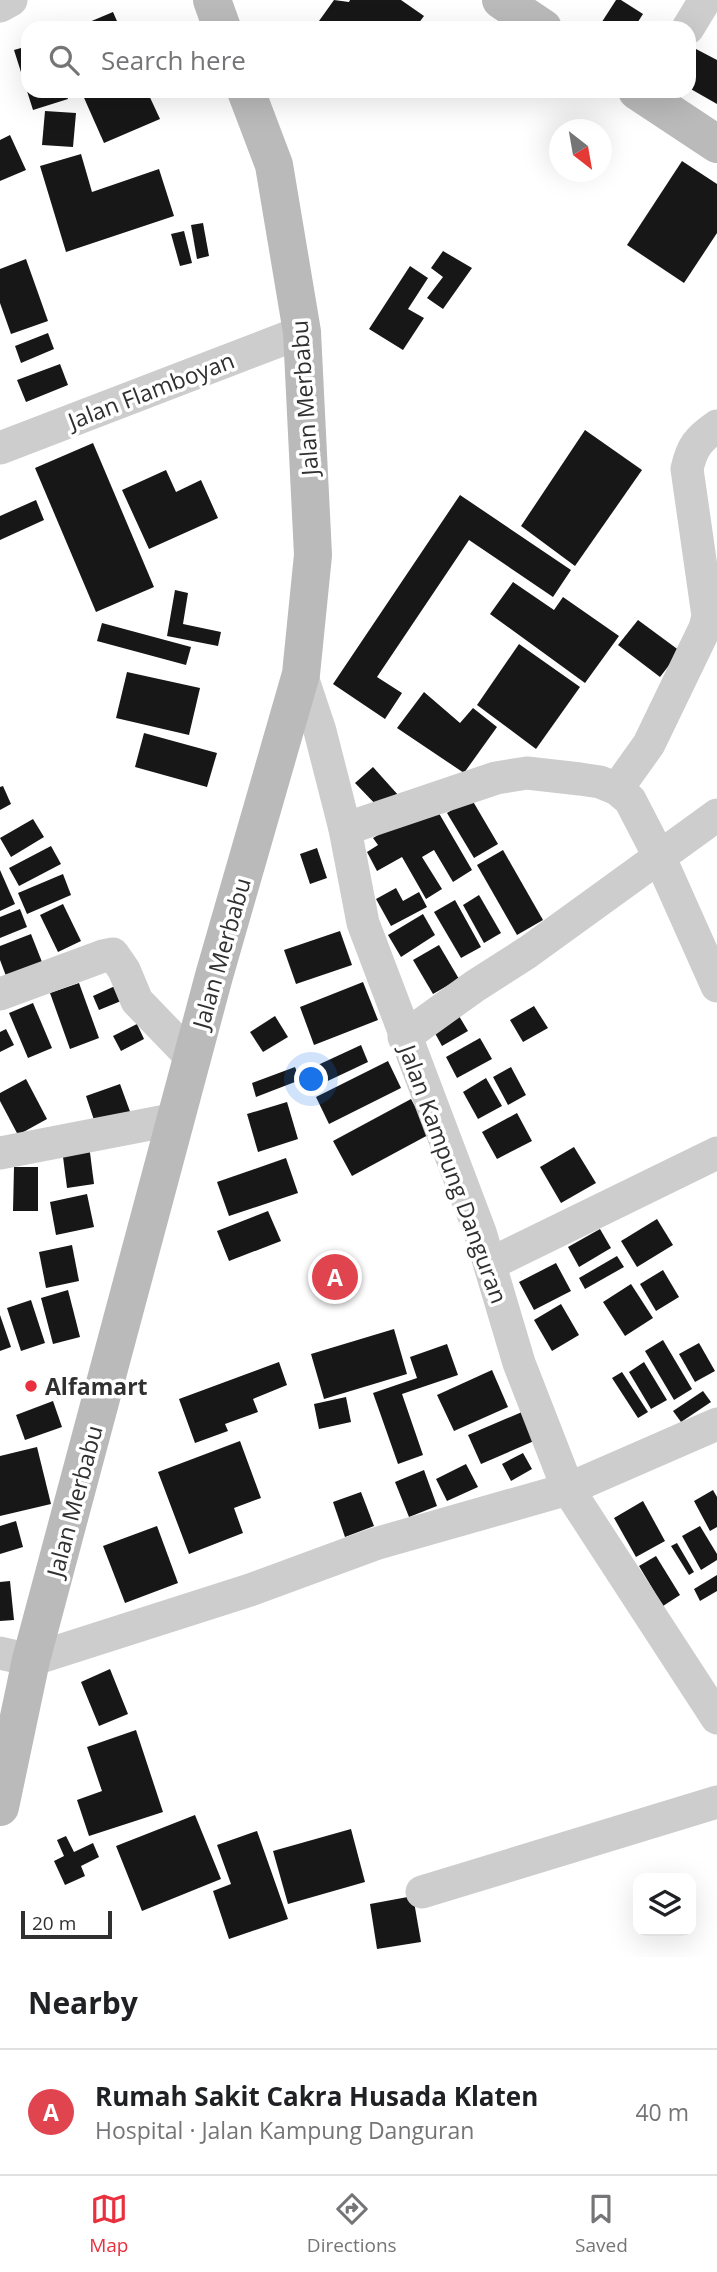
<!DOCTYPE html>
<meta charset="utf-8">
<style>
body{margin:0;font-family:"Open Sans",sans-serif;background:#f2f2f2;color:#202124}
.controls{position:absolute;right:21px;bottom:21px;display:grid;overflow:hidden;border-radius:14px;box-shadow:0 7px 28px #0002}
.controls button{width:63px;height:63px;display:grid;place-items:center;padding:0;border:0;border-bottom:2px solid #e0e0e0;background:#fff;color:#202124;font:35px sans-serif}
.compass{position:absolute;left:549px;top:119px;width:63px;height:63px;border-radius:50%;background:#fff;box-shadow:0 7px 28px #0002;rotate:149deg}
.scale{position:absolute;left:21px;bottom:18px;width:91px;box-sizing:border-box;padding-left:7px;border:4px solid #303030;border-top:0;font-size:19px;line-height:24px;white-space:nowrap;color:#303030;-webkit-text-stroke:5px #fff;paint-order:stroke}
.you{position:absolute;left:312px;top:1080px;width:24px;height:24px;margin:-18px;border:5px solid #fff;border-radius:50%;background:#1a73e8;box-shadow:0 0 0 10px #1a73e833}
.badge{display:grid;place-items:center;width:46px;height:46px;border-radius:50%;background:#e9303f;color:#fff;font-size:23px;font-weight:700}
.pin{position:absolute;translate:-50% -50%;border:4px solid #fff;box-shadow:0 2px 7px #0006}
.list{margin:0;padding:0;list-style:none}
h2{display:flex;justify-content:space-between;align-items:center;height:91px;margin:0;padding:0 28px;font-size:30px}
h2 small{font-size:23px;font-weight:400;color:#757577}
.list li{display:grid;grid-template-columns:46px 1fr auto;gap:21px;align-items:center;box-sizing:border-box;height:126px;padding:0 28px;border-top:2px solid #e0e0e0}
.list b{display:block;font-size:26px;white-space:nowrap}
.list p{margin:0;font-size:23px;white-space:nowrap;color:#757577}
.list em{font-size:23px;font-style:normal;color:#757577}
.icon{flex:none;width:38px;height:38px;fill:none;stroke:currentColor;stroke-width:2;stroke-linecap:round;stroke-linejoin:round}
.map{position:relative;flex:none;width:717px;height:1957px;overflow:hidden}
.search{position:absolute;background:#fff;box-shadow:0 7px 28px #0002;left:21px;right:21px;top:21px;height:77px;display:flex;align-items:center;gap:18px;box-sizing:border-box;padding:0 24px;border-radius:21px;color:#757577;font-size:26px}
.sheet{height:217px;background:#fff}
nav{display:flex;justify-content:space-around;align-items:center;box-sizing:border-box;height:98px;border-top:2px solid #e0e0e0;background:#fff;font-size:19px;color:#757577}
nav a{display:grid;justify-items:center;gap:4px}
nav .on{color:#e9303f}
.map>svg:first-child{display:block}
.building{fill:#171717}
.lines{fill:none;stroke-linecap:round;stroke-linejoin:round}
.street{stroke:#cdcdcd;stroke-width:33}
.secondary{stroke:#bababa;stroke-width:38}
.poi-dot{fill:#e9303f;stroke:#fff;stroke-width:2.5}
.labels{text-anchor:middle;dominant-baseline:central;stroke-width:7;stroke-linejoin:round;paint-order:stroke}
.street-label{font-size:23px;fill:#303030;stroke:#fff}
.poi-label{font-size:23px;font-weight:bold;fill:#303030;stroke:#fff;text-anchor:start}
</style>
<div class="map">
<svg width="717" height="1957" viewBox="0 0 717 1957">
<rect width="100%" height="100%" fill="#fff"/>
<g class="building">
<path d="M334 0 349 2 350 0H401L424 16 415 28H314Z"/>
<path d="M616 0H621L643 14 634 28H598Z"/>
<path d="M113 12 120 28H75Z"/>
<path d="M28 46V91H65L68 99 33 110 14 50Z"/>
<path d="M696 49 717 60V104L689 88V79L694 71 689 69V62Z"/>
<path d="M81 91H147L160 119 104 143Z"/>
<path d="M45 111 76 113 73 147 42 145Z"/>
<path d="M10 135 26 170 0 181V140Z"/>
<path d="M81 154 92 192 159 169 174 216 66 252 40 166Z"/>
<path d="M682 161 717 184V233L684 283 627 245Z"/>
<path d="M203 223 209 256 197 259 191 225Z"/>
<path d="M184 231 192 263 180 266 171 234Z"/>
<path d="M443 251 472 268 443 309 427 298 443 277 431 268Z"/>
<path d="M26 259 48 321 11 334 0 303V269Z"/>
<path d="M410 266 428 278 408 309 424 318 403 350 369 329Z"/>
<path d="M48 333 54 349 21 363 15 346Z"/>
<path d="M60 364 68 385 26 402 17 380Z"/>
<path d="M585 430 642 470 575 566 521 526Z"/>
<path d="M93 443 154 587 96 612 35 468Z"/>
<path d="M166 470 176 492 201 480 218 518 149 549 122 490Z"/>
<path d="M460 495 571 570 553 597 469 540 377 677 402 693 385 719 333 684Z"/>
<path d="M36 500 44 520 0 540V516Z"/>
<path d="M513 582 554 610 563 597 619 636 585 683 490 614Z"/>
<path d="M175 590 188 593 183 624 221 632 218 646 167 636Z"/>
<path d="M638 620 680 651 660 677 618 645Z"/>
<path d="M102 623 191 647 186 665 97 641Z"/>
<path d="M519 644 580 687 536 749 477 705Z"/>
<path d="M127 672 200 688 189 735 116 718Z"/>
<path d="M424 692 460 723 473 708 497 727 464 773 397 728Z"/>
<path d="M144 733 217 753 207 787 135 767Z"/>
<path d="M373 767 399 796 382 811 355 783Z"/>
<path d="M3 786 11 804 0 810V787Z"/>
<path d="M471 798 498 844 474 858 447 813Z"/>
<path d="M433 803 472 870 453 882 434 850 422 857 442 889 426 899 402 857 377 871 367 852 378 845 373 838Z"/>
<path d="M33 819 44 837 11 857 0 838Z"/>
<path d="M51 846 61 864 19 886 9 868Z"/>
<path d="M317 848 327 878 310 884 300 854Z"/>
<path d="M503 850 543 920 517 935 477 865Z"/>
<path d="M0 870 15 904 0 911Z"/>
<path d="M63 874 71 895 27 914 18 893Z"/>
<path d="M396 888 403 901 419 892 427 907 391 926 376 899Z"/>
<path d="M479 895 501 933 484 943 463 905Z"/>
<path d="M455 900 481 947 461 958 434 912Z"/>
<path d="M63 904 81 941 58 952 40 915Z"/>
<path d="M20 909 27 927 0 938V917Z"/>
<path d="M423 914 435 935 401 957 388 935Z"/>
<path d="M340 931 352 965 296 984 284 950Z"/>
<path d="M31 934 42 962 6 976 0 960V946Z"/>
<path d="M439 945 459 979 433 994 413 960Z"/>
<path d="M363 982 378 1020 314 1045 300 1007Z"/>
<path d="M79 983 99 1038 70 1049 50 993Z"/>
<path d="M115 986 121 1001 99 1010 93 996Z"/>
<path d="M33 1003 52 1048 28 1058 9 1013Z"/>
<path d="M534 1006 548 1028 523 1042 510 1020Z"/>
<path d="M456 1011 468 1031 442 1046 431 1026Z"/>
<path d="M275 1016 288 1037 263 1052 250 1032Z"/>
<path d="M137 1024 144 1039 121 1051 113 1036Z"/>
<path d="M6 1029 14 1045 0 1052V1032Z"/>
<path d="M480 1038 492 1059 457 1078 446 1057Z"/>
<path d="M361 1045 368 1062 315 1087 307 1070Z"/>
<path d="M388 1061 401 1088 329 1124 316 1097Z"/>
<path d="M295 1067 300 1080 256 1097 252 1083Z"/>
<path d="M511 1067 526 1095 508 1105 493 1077Z"/>
<path d="M486 1078 502 1106 478 1119 463 1092Z"/>
<path d="M26 1079 47 1119 18 1135 0 1101V1093Z"/>
<path d="M120 1084 132 1117 97 1129 86 1096Z"/>
<path d="M411 1099 430 1134 352 1176 333 1141Z"/>
<path d="M287 1102 298 1139 258 1152 247 1114Z"/>
<path d="M517 1113 532 1141 497 1159 482 1132Z"/>
<path d="M89 1145 94 1184 67 1188 62 1149Z"/>
<path d="M574 1147 596 1183 561 1203 540 1167Z"/>
<path d="M286 1158 298 1193 229 1216 217 1182Z"/>
<path d="M14 1167H38V1211H13Z"/>
<path d="M87 1194 94 1227 56 1235 50 1202Z"/>
<path d="M268 1211 281 1241 229 1261 217 1231Z"/>
<path d="M657 1219 673 1245 637 1267 621 1241Z"/>
<path d="M600 1229 611 1248 579 1267 568 1247Z"/>
<path d="M72 1245 79 1281 46 1288 39 1252Z"/>
<path d="M617 1256 624 1267 585 1289 579 1278Z"/>
<path d="M556 1263 571 1291 534 1310 519 1282Z"/>
<path d="M663 1270 679 1297 656 1311 640 1284Z"/>
<path d="M631 1284 653 1318 625 1336 603 1302Z"/>
<path d="M68 1290 80 1337 53 1344 41 1298Z"/>
<path d="M31 1300 45 1343 21 1351 7 1308Z"/>
<path d="M561 1304 579 1335 552 1351 534 1320Z"/>
<path d="M0 1315 11 1347 0 1351Z"/>
<path d="M394 1329 407 1374 324 1399 311 1354Z"/>
<path d="M663 1340 692 1389 674 1400 645 1351Z"/>
<path d="M699 1343 715 1371 695 1382 679 1354Z"/>
<path d="M447 1344 458 1375 402 1394 423 1455 398 1464 373 1393 417 1378 410 1357Z"/>
<path d="M279 1362 287 1385 253 1399 258 1412 225 1424 228 1431 195 1443 179 1399Z"/>
<path d="M644 1362 667 1400 651 1409 629 1372Z"/>
<path d="M492 1370 508 1407 454 1431 437 1395Z"/>
<path d="M622 1372 648 1412 638 1418 612 1378Z"/>
<path d="M703 1391 711 1402 681 1422 673 1411Z"/>
<path d="M346 1397 351 1422 319 1429 314 1404Z"/>
<path d="M53 1401 62 1427 25 1440 16 1415Z"/>
<path d="M522 1412 534 1441 481 1464 468 1435Z"/>
<path d="M240 1441 261 1498 234 1508 243 1533 189 1554 158 1472Z"/>
<path d="M37 1447 51 1504 0 1516V1456Z"/>
<path d="M523 1453 532 1469 511 1481 502 1464Z"/>
<path d="M466 1464 478 1487 447 1501 436 1479Z"/>
<path d="M424 1470 437 1506 409 1517 395 1482Z"/>
<path d="M713 1490 717 1497V1527L710 1531 694 1501Z"/>
<path d="M361 1492 374 1526 345 1537 333 1502Z"/>
<path d="M643 1501 665 1541 636 1557 614 1518Z"/>
<path d="M16 1521 23 1547 0 1554V1526Z"/>
<path d="M157 1526 178 1583 125 1603 103 1546Z"/>
<path d="M700 1526 717 1554V1560L701 1570 682 1536Z"/>
<path d="M677 1543 694 1572 689 1575 671 1546Z"/>
<path d="M656 1556 680 1595 663 1606 639 1566Z"/>
<path d="M717 1575V1591L700 1601 694 1589Z"/>
<path d="M10 1581 14 1620 0 1621V1582Z"/>
<path d="M110 1669 128 1714 99 1726 81 1682Z"/>
<path d="M136 1730 163 1812 89 1836 77 1800 102 1791 87 1747Z"/>
<path d="M195 1815 221 1879 142 1911 116 1846Z"/>
<path d="M351 1829 365 1882 288 1904 273 1851Z"/>
<path d="M257 1831 288 1919 229 1939 213 1891 231 1884 217 1845Z"/>
<path d="M66 1836 74 1852 93 1843 99 1857 81 1866 85 1876 65 1885 54 1861 64 1856 57 1840Z"/>
<path d="M413 1896 421 1942 377 1949 370 1904Z"/>
</g>
<g class="lines">
<g class="street">
<path d="M0 6 11 0"/>
<path d="M688 28 705 0"/>
<path d="M0 448 302 332"/>
<path d="M301 674 320 731 345 829 363 923 480 1232 519 1363 568 1489 717 1718"/>
<path d="M617 789 649 744 705 628 708 616 687 469C692 447 698 439 717 426"/>
<path d="M345 829 496 778 527 773 580 779 600 782 617 789 630 800 659 856 717 986"/>
<path d="M0 994 103 956 113 954 124 970 137 1001 192 1058"/>
<path d="M404 1037 475 986 528 952 717 815"/>
<path d="M0 1153 176 1119"/>
<path d="M490 1264 717 1153"/>
<path d="M0 1653 31 1660 250 1590 375 1544 568 1489 717 1424"/>
<path d="M422 1892 717 1802"/>
</g>
<g class="secondary">
<path d="M212 0 222 28"/>
<path d="M501 0 543 28"/>
<path d="M637 91 717 144"/>
<path d="M0 1807 31 1660 214 976 301 674 313 555 302 332 274 165 246 91"/>
</g>
</g>
<circle class="poi-dot" cx="31" cy="1386" r="7"/>
<g class="labels">
<g class="street-label">
<text transform="translate(151 390) rotate(-21)">Jalan Flamboyan</text>
<text transform="translate(304 398) rotate(-94)">Jalan Merbabu</text>
<text transform="translate(221 953) rotate(-74)">Jalan Merbabu</text>
<text transform="translate(454 1174) rotate(70)">Jalan Kampung Danguran</text>
<text transform="translate(74 1501) rotate(-75)">Jalan Merbabu</text>
</g>
<g class="poi-label">
<text x="45" y="1386">Alfamart</text>
</g>
</g>
</svg>
<div class="controls">
<button><svg class="icon" aria-label="layers" viewBox="0 0 24 24"><path d="M12 4l9 5-9 5-9-5zM3 14l9 5 9-5"/></svg></button>
</div>
<svg class="compass" viewBox="-18 -18 36 36"><path d="M0-13l5 13h-10z" fill="#e53935"/><path d="M0 13l5-13h-10z" fill="#757577"/></svg>
<div class="scale">20 m</div>
<div class="you"></div>
<div class="pin badge" style="left:335px;top:1277px;background:#e0444e">A</div>
<div class="search"><svg class="icon" aria-label="search" viewBox="0 0 24 24"><circle cx="10" cy="10" r="6"/><path d="M15 15l6 6"/></svg>Search here</div>
</div>
<section class="sheet">
<h2>Nearby<small></small></h2>
<ul class="list">
<li><span class="badge" style="background:#e0444e">A</span><div><b>Rumah Sakit Cakra Husada Klaten</b><p>Hospital · Jalan Kampung Danguran</p></div><em>40 m</em></li>
</ul>
</section>
<nav>
<a class="on"><svg class="icon" aria-label="map" viewBox="0 0 24 24"><path d="M3 6l6-2 6 2 6-2v14l-6 2-6-2-6 2zM9 4v14M15 6v14"/></svg>Map</a>
<a><svg class="icon" aria-label="directions" viewBox="0 0 24 24"><path d="M12 3l9 9-9 9-9-9zM9 14v-3h6M13 9l2 2-2 2"/></svg>Directions</a>
<a><svg class="icon" aria-label="saved" viewBox="0 0 24 24"><path d="M7 4h10v16l-5-4-5 4z"/></svg>Saved</a>
</nav>
